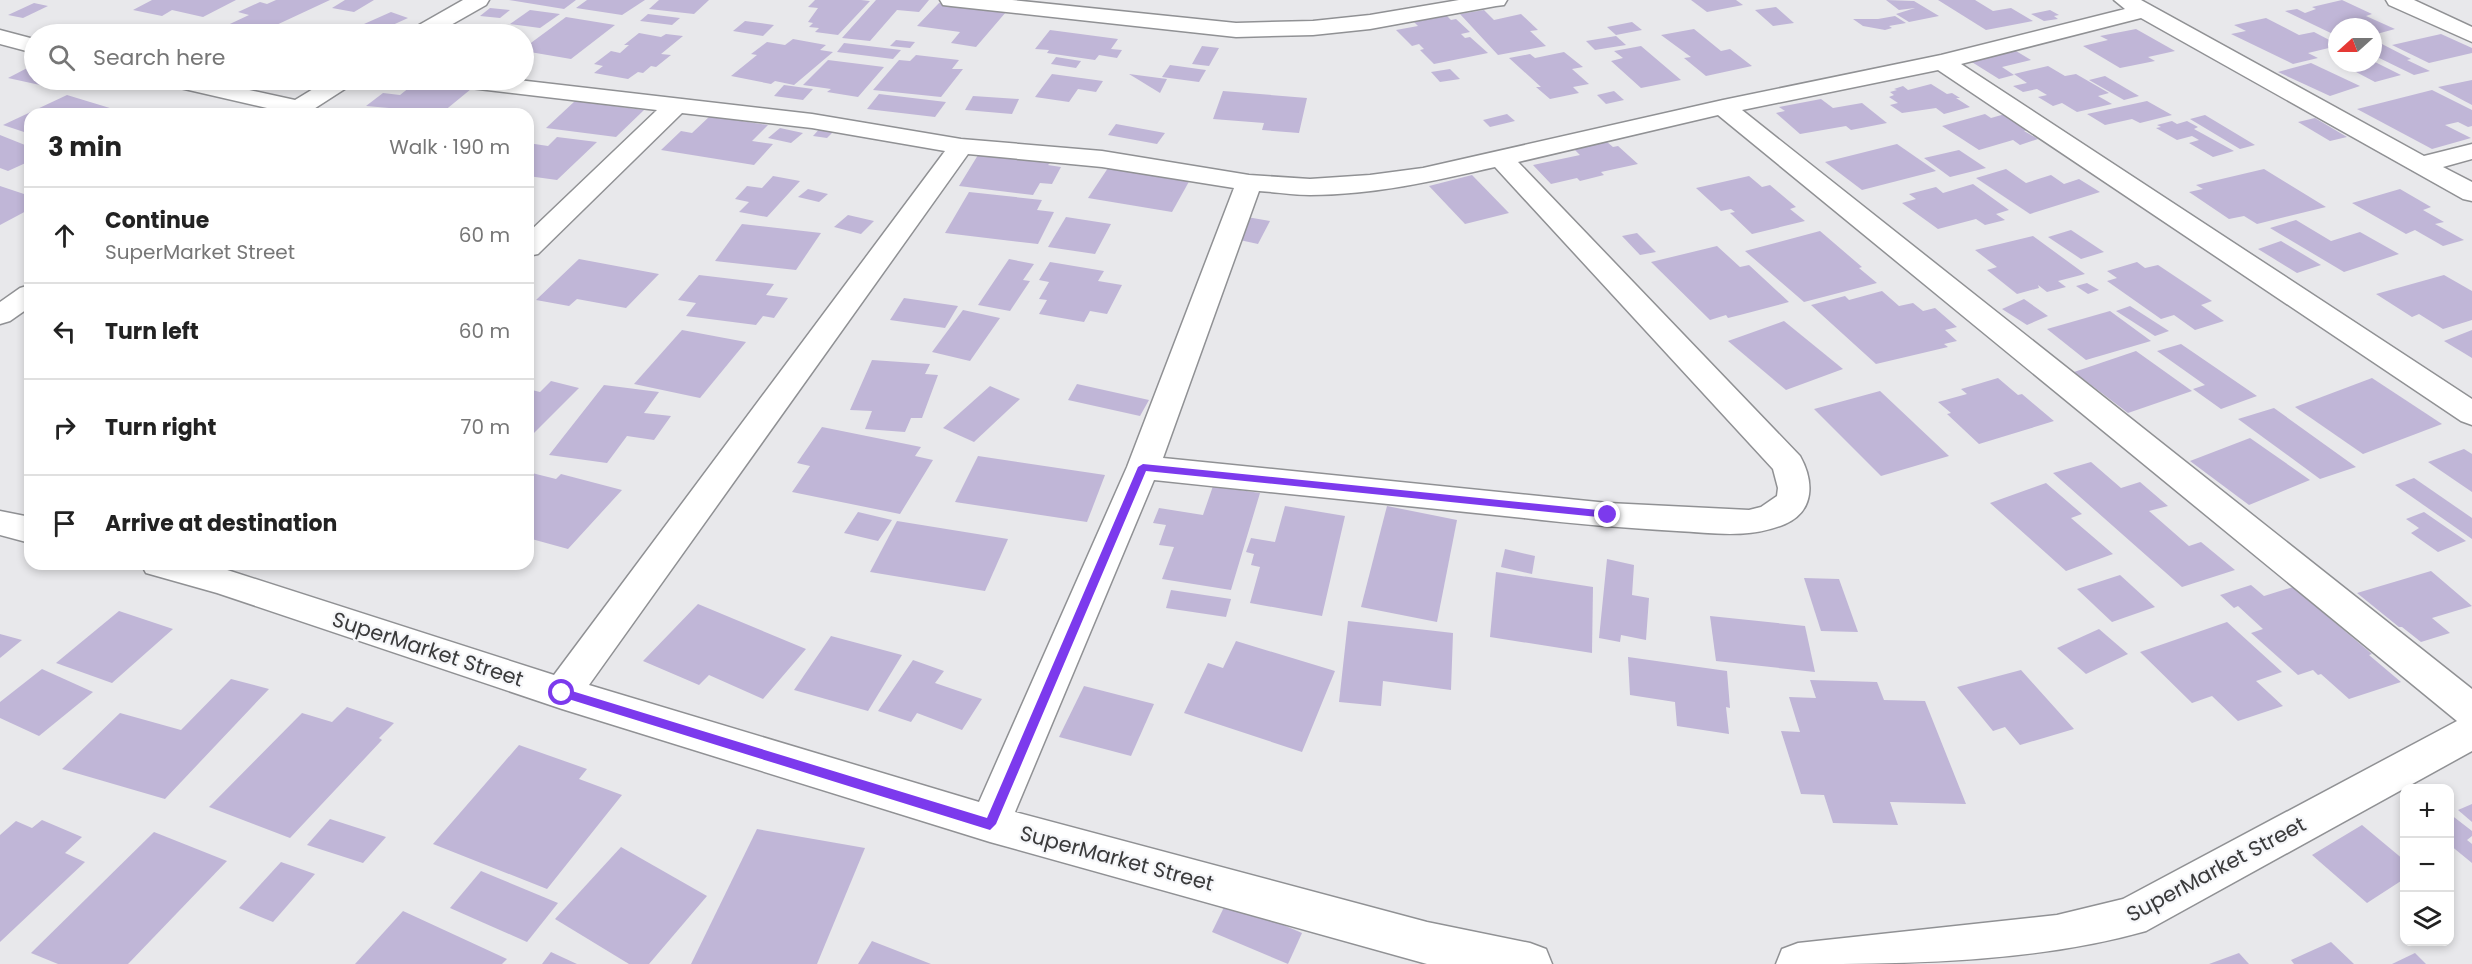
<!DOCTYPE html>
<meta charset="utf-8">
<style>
body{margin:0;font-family:Poppins,sans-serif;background:#f6f6f6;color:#222}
.controls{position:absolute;right:18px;bottom:18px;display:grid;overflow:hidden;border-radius:12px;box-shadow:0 3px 9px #0003}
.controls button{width:54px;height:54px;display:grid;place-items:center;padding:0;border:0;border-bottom:2px solid #e0e0e0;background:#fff;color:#222;font:30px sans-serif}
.compass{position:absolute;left:2328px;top:18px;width:54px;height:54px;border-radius:50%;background:#fff;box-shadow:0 3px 9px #0003;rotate:249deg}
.stop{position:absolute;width:18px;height:18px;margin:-14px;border:4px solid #7c3aed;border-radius:50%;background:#fff}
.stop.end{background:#7c3aed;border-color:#fff;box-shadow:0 2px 6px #0008}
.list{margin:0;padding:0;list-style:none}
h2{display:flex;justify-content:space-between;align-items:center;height:78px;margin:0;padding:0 24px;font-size:26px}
h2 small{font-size:20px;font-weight:400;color:#767676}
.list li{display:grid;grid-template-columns:39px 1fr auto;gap:18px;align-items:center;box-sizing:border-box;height:96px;padding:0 24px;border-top:2px solid #e0e0e0}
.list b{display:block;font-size:22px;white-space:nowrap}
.list p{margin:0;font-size:20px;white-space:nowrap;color:#767676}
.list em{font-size:20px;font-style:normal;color:#767676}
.icon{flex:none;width:33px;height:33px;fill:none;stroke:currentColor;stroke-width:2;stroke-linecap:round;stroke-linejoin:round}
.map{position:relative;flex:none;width:2472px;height:964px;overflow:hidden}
.search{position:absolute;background:#fff;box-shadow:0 3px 9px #0003;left:24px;top:24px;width:510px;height:66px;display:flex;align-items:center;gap:15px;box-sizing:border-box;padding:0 21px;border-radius:33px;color:#767676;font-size:22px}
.panel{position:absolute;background:#fff;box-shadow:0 3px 9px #0003;left:24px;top:108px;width:510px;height:462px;border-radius:18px}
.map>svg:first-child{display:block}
.building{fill:#c0b6d7}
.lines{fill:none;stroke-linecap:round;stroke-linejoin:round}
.street-casing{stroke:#909194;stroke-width:3}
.street{fill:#fff;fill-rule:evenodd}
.route{fill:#7c3aed}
.labels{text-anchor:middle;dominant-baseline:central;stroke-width:4.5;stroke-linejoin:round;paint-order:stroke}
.near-street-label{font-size:21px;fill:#3a3a3b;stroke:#f5f6f9}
</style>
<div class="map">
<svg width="2472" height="964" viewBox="0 0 2472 964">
<rect width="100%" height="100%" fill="#e8e8eb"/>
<g class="building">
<path d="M152 0H236L203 17 172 10 162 16 133 10Z"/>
<path d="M276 0H330L257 34H232L217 30 249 15 238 12 260 2 267 4Z"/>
<path d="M345 0H374L354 12 332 8Z"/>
<path d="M509 0H576L564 9Z"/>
<path d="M587 0H645L622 15 576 8Z"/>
<path d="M659 0H709L694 14 649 9Z"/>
<path d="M815 0H861L870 1 838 35 815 32 819 28 809 27 813 23 808 22 818 8 808 7Z"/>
<path d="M876 0H929L919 12 897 10 870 41 842 38Z"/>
<path d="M1691 0H1736L1743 5 1707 12Z"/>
<path d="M1886 0 1914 1 1939 16 1909 22 1896 14 1915 8 1899 10Z"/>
<path d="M1938 0H1975L1993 11 2011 8 2033 21 1986 30Z"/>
<path d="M2342 0 2372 14 2366 16 2395 29 2373 35V27H2337V36L2285 11 2297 9 2305 13 2316 9 2312 7Z"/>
<path d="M34 3 48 6 23 18 8 15Z"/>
<path d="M939 3 1006 12 976 47 951 43 960 32 917 26Z"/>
<path d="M1776 7 1794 23 1773 26 1755 10Z"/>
<path d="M490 8 510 10 500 18 480 16Z"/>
<path d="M530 10 560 14 540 28 510 24Z"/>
<path d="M1484 10 1494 20 1521 14 1538 30 1530 31 1546 46 1498 55 1460 14Z"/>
<path d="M2050 10 2059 15 2054 16 2058 19 2044 21 2031 14Z"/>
<path d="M391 12 408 18 373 34 355 28Z"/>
<path d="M648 14 680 18 672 25 640 21Z"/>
<path d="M1447 16 1451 20 1456 19 1470 32 1461 34 1465 38 1470 37 1488 53 1434 64 1420 50 1424 49 1419 44 1412 46 1396 30 1418 26 1414 22Z"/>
<path d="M1895 16 1906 23 1889 26 1892 28 1885 30 1863 26 1853 19H1878Z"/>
<path d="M566 17 615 25 571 59 524 51V48Z"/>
<path d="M2266 18 2299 35 2314 32 2337 44V46L2308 53 2318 58 2293 64 2231 34 2246 31 2234 25Z"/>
<path d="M745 21 774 25 763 36 733 31Z"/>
<path d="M1632 22 1642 30 1616 35 1607 27Z"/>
<path d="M292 27 315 34H278Z"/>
<path d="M1694 29 1721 51 1730 49 1752 66 1706 76 1684 58 1691 57 1661 35Z"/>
<path d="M2136 29 2175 51 2148 57 2155 61 2120 68 2083 46 2108 40 2100 36Z"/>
<path d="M1050 30 1118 39 1111 49 1122 50 1117 58 1099 55 1095 60 1047 53 1049 50 1035 49Z"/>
<path d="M639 33 661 37 666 34 683 36 661 54 671 55 656 67 651 66 643 73 638 72 628 79 594 73 603 66 594 64 611 51 620 53 629 45H624Z"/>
<path d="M2441 34 2472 48V53L2429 63 2392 45Z"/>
<path d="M1616 36 1626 45 1595 50 1586 41Z"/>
<path d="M793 39 826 45 820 50 833 52 794 85 775 81 771 84 731 76 757 55 751 54 767 42 785 45Z"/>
<path d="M896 40 915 42 910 48 890 46Z"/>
<path d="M844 43 901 50 893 59 837 52Z"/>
<path d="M2380 43 2411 59 2407 60 2430 71 2414 75 2373 55V45Z"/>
<path d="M1202 46 1219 48 1209 66 1192 64Z"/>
<path d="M1641 46 1681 80 1641 88 1611 61 1623 58 1614 51Z"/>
<path d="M2011 48 2031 60 2002 67 2014 75 1999 79 1967 59Z"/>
<path d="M1564 52 1583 67 1572 69 1589 84 1573 87 1579 93 1550 99 1536 87H1541L1509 58 1530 54 1535 58Z"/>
<path d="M916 55 959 60 952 69H963L941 97 873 90 899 60 910 61Z"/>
<path d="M1056 57 1081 61 1076 68 1051 64Z"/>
<path d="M828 60 884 67 858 97 827 92 831 89 803 85Z"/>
<path d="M2373 61 2401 75 2375 82 2339 63H2373Z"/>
<path d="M2311 63 2360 86 2330 96 2278 72Z"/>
<path d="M33 65 34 80H51L40 85 8 78Z"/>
<path d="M1170 65 1206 70 1199 82 1162 77Z"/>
<path d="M2048 66 2065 76 2076 74 2109 93 2098 96 2112 104 2077 112 2062 103 2053 106 2038 97 2047 95 2037 89 2023 92 2013 86 2027 83 2014 74Z"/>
<path d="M1450 69 1460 79 1440 82 1431 72Z"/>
<path d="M1052 74 1103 81 1096 92 1078 89 1069 102 1035 97Z"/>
<path d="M1129 74 1167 79 1160 93Z"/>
<path d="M2105 76 2139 96 2124 100 2089 80Z"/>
<path d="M2472 80V105L2438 87Z"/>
<path d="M415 83 471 89 443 112 448 114H382L389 108 366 106 383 93 400 95Z"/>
<path d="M1931 84 1947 94 1952 93 1960 98H1956L1970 107 1944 114 1936 108 1902 113 1890 105 1898 103 1889 97 1894 95 1890 92 1897 90 1894 89 1903 86 1908 90Z"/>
<path d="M784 85 813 89 803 100 774 96Z"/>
<path d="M2432 90 2472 110V126L2468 127 2458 122 2445 125 2471 138 2432 149 2357 109Z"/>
<path d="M1223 91 1307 98 1299 133 1262 130 1264 123 1213 119Z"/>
<path d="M1614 91 1624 100 1606 104 1597 95Z"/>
<path d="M879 94 946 102 935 117 867 109Z"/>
<path d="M67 95 123 112 119 114H30V134L3 125Z"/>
<path d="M973 96 1019 99 1012 114 965 110Z"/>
<path d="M1821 99 1833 108 1862 103 1887 123 1851 130 1846 126 1800 134 1776 113 1785 111 1779 107Z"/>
<path d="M575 101 644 110 616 137 546 128Z"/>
<path d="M2147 101 2172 115 2140 123 2132 119 2105 125 2087 114Z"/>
<path d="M1507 114 1515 121 1490 127 1483 120Z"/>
<path d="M1985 114 1991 118 2005 114 2030 129 2024 131 2038 139 2020 145 2013 140 1979 150 1942 126Z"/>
<path d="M2205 115 2255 145 2240 149 2190 119Z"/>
<path d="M710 116 768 125 752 141 773 144 754 165 661 150 681 131 692 133Z"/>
<path d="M2315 118 2347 137 2330 141 2298 122Z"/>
<path d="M2172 121 2177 124 2187 121 2198 127 2194 129 2234 151 2213 157 2189 143 2199 140 2192 136 2177 140 2156 128 2161 127 2157 125Z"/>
<path d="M1116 124 1165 133 1157 144 1108 135Z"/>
<path d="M822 126 836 129 827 138 813 136Z"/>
<path d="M780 128 803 133 791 143 768 138Z"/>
<path d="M0 135 30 147V161L8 171 0 168Z"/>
<path d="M557 137 597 142 557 180 528 176V143L548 146Z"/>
<path d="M1607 142 1613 147 1618 146 1638 164 1601 172 1604 175 1580 181 1577 178 1551 184 1533 165 1580 155 1574 149Z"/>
<path d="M1897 144 1936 171 1862 190 1825 162Z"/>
<path d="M1959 150 1986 168 1950 177 1924 158Z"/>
<path d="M978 155 1050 163 1048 165 1061 167 1052 184 1040 183 1033 195 959 186Z"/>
<path d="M1110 165 1191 178 1172 212 1088 198Z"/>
<path d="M2006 169 2026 183 2051 175 2064 184 2079 179 2100 192 2030 214 1976 178Z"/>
<path d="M2264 169 2326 207 2257 224 2244 216 2229 219 2189 192 2203 189 2196 185Z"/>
<path d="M1472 175 1509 213 1465 224 1429 186Z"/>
<path d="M773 176 800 181 767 217 739 212 749 202 735 199 747 186 762 188Z"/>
<path d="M1749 176 1762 187 1770 185 1796 207 1790 209 1805 221 1752 234 1730 213 1735 212 1731 209 1721 211 1696 188Z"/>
<path d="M1973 184 2009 210 1996 214 2005 220 1985 225 1976 219 1938 229 1902 203 1916 199 1909 194 1936 187 1943 193Z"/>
<path d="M0 186 30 196V209L0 225Z"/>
<path d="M808 189 828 194 819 202 798 197Z"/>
<path d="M2400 189 2431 207 2423 210 2444 222 2435 224 2464 240 2443 246 2415 230 2406 234 2352 203Z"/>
<path d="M969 192 1042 200 1037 210 1054 212 1038 244 945 233Z"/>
<path d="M848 215 874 221 861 234 834 227Z"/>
<path d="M1066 217 1111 224 1095 254 1048 247Z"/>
<path d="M1247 217 1270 221 1258 244 1235 239Z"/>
<path d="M2296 220 2331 241 2360 232 2399 254 2344 272 2270 228Z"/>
<path d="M742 224 821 233 796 270 715 261Z"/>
<path d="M2071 230 2104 252 2081 259 2048 237Z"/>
<path d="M1820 231 1862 267 1859 268 1877 283 1804 302 1745 251Z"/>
<path d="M1637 233 1656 252 1640 255 1622 236Z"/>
<path d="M2033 236 2085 274 2058 281 2066 287 2047 292 2038 285 2039 288 2017 294 1987 270 1997 267 1975 250Z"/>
<path d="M2281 241 2321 265 2297 273 2258 249Z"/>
<path d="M1717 246 1740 267 1749 265 1789 302 1740 315 1728 318 1726 315 1710 320 1651 262Z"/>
<path d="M579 259 659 274 626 308 577 299 569 306 536 300Z"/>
<path d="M1009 259 1034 264 1023 280 1030 281 1010 311 978 305Z"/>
<path d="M1050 262 1104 271 1098 281 1122 285 1107 314 1090 311 1084 322 1039 314 1047 300 1039 299 1049 282 1039 280Z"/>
<path d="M2137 262 2145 268 2158 265 2212 301 2201 305 2224 321 2195 330 2174 315 2161 319 2107 281 2117 278 2107 271Z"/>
<path d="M699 275 774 284 766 295 788 298 774 318 763 316 756 325 686 316 696 303 678 300Z"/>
<path d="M2444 275 2472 291V320L2443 329 2419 314 2412 317 2376 294Z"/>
<path d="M2087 283 2099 290 2088 294 2076 286Z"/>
<path d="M1882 291 1899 306 1913 303 1923 311 1935 308 1957 327 1945 330 1957 341 1944 344 1948 347 1876 364 1811 305 1845 296 1849 300Z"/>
<path d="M904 298 958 306 945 328 890 320Z"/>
<path d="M2024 299 2048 316 2027 325 2002 309Z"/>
<path d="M2130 306 2169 331 2155 336 2116 311Z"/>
<path d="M963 310 1000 318 970 361 932 352Z"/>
<path d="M2110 311 2151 341 2086 360 2047 329Z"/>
<path d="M1784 321 1843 369 1786 390 1728 341Z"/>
<path d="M682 330 746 342 700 398 634 384Z"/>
<path d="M2472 330V358L2444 341Z"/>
<path d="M2181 344 2257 396 2221 409 2193 389 2205 385 2157 351Z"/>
<path d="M2136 351 2192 391 2128 413 2074 372Z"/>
<path d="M872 360 930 364 925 374 938 375 922 418H911L905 432 865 429 872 411 850 410Z"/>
<path d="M1998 378 2018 395 2022 394 2054 421 1979 444 1947 414 1951 413 1938 402 1967 394 1961 389Z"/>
<path d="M2372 378 2442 424 2363 454 2295 407Z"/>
<path d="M551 381 579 388 528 439V389L540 392Z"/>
<path d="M1077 384 1149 400 1140 416 1068 400Z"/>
<path d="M604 385 659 392 644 413 671 416 654 440 627 436 607 463 549 455Z"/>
<path d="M990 386 1020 399 974 442 943 428Z"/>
<path d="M1880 391 1949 456 1881 476 1814 409Z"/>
<path d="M2274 408 2356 467 2320 479 2238 419Z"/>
<path d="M822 427 921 447 915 456 933 460 900 514 792 492 810 466 797 463Z"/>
<path d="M2250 438 2310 480 2249 505 2190 461Z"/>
<path d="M2464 449 2472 454V492L2428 462Z"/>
<path d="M978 456 1105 475 1087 522 955 502Z"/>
<path d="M2091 462 2121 488 2140 482 2168 506 2149 511 2189 546 2201 542 2235 570 2182 587 2053 473Z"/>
<path d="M528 472 556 479 561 474 622 490 568 549 528 538Z"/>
<path d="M2414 478 2472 518V539L2395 485Z"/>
<path d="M2046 483 2082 514 2071 518 2113 554 2066 571 1990 503Z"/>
<path d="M1213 486 1260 493 1231 590 1162 579 1174 547 1159 545 1166 525 1153 523 1159 508 1203 515Z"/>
<path d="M1285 506 1345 516 1322 616 1250 603 1260 567 1251 565 1254 554 1246 552 1251 538 1275 542Z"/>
<path d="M1387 506 1457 520 1437 622 1361 607Z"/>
<path d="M858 512 892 520 878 541 844 533Z"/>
<path d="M2424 512 2466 541 2438 552 2411 533 2419 528 2406 519Z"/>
<path d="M897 521 1008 539 985 591 870 572Z"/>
<path d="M1505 549 1535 556 1532 574 1501 567Z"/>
<path d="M1607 559 1634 565 1632 595 1649 598 1646 640 1621 635 1620 642 1599 638Z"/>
<path d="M2431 571 2472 606 2432 618 2450 633 2421 642 2402 627H2399L2357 593Z"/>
<path d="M1496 572 1593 587 1592 653 1490 637Z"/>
<path d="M2120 575 2155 607 2112 622 2077 589Z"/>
<path d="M1804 578 1839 579 1858 632 1821 631Z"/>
<path d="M2251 585 2264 596 2293 587 2372 654 2369 655 2401 682 2349 699 2321 674 2318 675 2313 670 2298 675 2251 633 2263 629 2238 606 2234 608 2220 595Z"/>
<path d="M1171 590 1231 599 1226 617 1166 608Z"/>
<path d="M698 604 806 649 763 699 709 675 699 685 643 661Z"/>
<path d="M119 611 173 629 112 683 56 663Z"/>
<path d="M1710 616 1805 626 1815 672 1716 661Z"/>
<path d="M1348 621 1453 633 1451 690 1383 681 1381 706 1339 702Z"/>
<path d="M2227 622 2282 672 2256 681 2283 706 2238 721 2212 696 2192 703 2140 652Z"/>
<path d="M2099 629 2128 654 2086 674 2057 648Z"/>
<path d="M0 634 22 640 0 658Z"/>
<path d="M831 636 902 655 868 711 794 690Z"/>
<path d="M1236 641 1335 671 1302 752 1184 713 1208 663 1223 668Z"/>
<path d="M1628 657 1727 671 1730 708 1726 707 1729 734 1677 726 1675 702 1630 695Z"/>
<path d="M913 660 944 671 935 683 982 699 962 730 917 713 911 722 878 711Z"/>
<path d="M42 669 93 692 39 736 0 718V702Z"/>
<path d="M2021 670 2074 729 2020 745 2005 727 1993 731 1957 687Z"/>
<path d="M231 679 269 689 165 799 62 769 120 713 181 730Z"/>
<path d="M1810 680 1877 682 1884 700 1925 701 1966 804 1890 802 1898 825 1833 823 1824 795 1801 794 1781 731 1800 732 1789 697 1816 698Z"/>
<path d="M1084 686 1154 704 1131 756 1059 737Z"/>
<path d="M347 707 394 723 379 738 382 740 290 838 209 807 302 713 332 722Z"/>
<path d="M519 745 587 769 579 779 622 795 547 889 433 844Z"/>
<path d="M2472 804V822L2458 810Z"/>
<path d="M2450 814 2472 831V836L2467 840 2472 844V863L2450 845Z"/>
<path d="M330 819 386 837 363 863 307 845Z"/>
<path d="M42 820 82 837 65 853 85 862 0 942V835L16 821 32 828Z"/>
<path d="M2362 825 2404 860V879L2367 903 2312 855Z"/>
<path d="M757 829 865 848 817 964H691Z"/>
<path d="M154 832 227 861 128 964H58L31 953Z"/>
<path d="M621 847 707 896 649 964H629L555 919Z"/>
<path d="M281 862 315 874 273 922 239 908Z"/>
<path d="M481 871 558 903 527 942 450 908Z"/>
<path d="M1227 901 1302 933 1288 964 1212 932Z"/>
<path d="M403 911 507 959 502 964H355Z"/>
<path d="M872 941 931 964H858Z"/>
<path d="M2331 942 2354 964H2294L2291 960Z"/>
<path d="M551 952 577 964H542Z"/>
<path d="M2239 953 2249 964H2209Z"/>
<path d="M2415 953 2426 964H2392Z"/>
</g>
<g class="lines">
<defs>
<g id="street">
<path d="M463 0H489L486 5 435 34H409L412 29Z"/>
<path d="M940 0H1012L1236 23 1313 21 1370 15 1459 0H1507L1504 5 1496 6 1370 29 1313 35 1236 37 951 6 943 5Z"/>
<path d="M2114 0H2141L2424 156 2472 144V159L2443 167 2472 182V201L2463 199 2141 18 1961 64 2472 399V425L2461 421 1938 70 1742 110 2472 689V751L2146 931C2029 964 1899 964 1776 964L1782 949 1798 943 2057 915 2123 899 2457 721 1718 115 1518 162 1800 456C1814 481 1815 511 1785 524 1750 539 1714 533 1677 531 1626 528 1575 524 1524 518 1401 505 1277 493 1154 480L1015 812 1427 922 1530 943 1546 949 1552 964H1427L990 842 562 709 217 593 146 573 141 564H208L221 568 554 675 945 151 812 128 682 113 538 254 528 256V233L657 110 462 87 454 85 451 80H518L812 114 961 139 1102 151 1249 175 1310 179 1370 175 1423 168 1723 100 1941 55 2125 9ZM968 154 1102 167 1234 188 1127 467 979 802 589 685ZM1495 167 1773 469 1778 488 1777 496 1761 507 1749 510 1608 503 1163 458 1259 191C1276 192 1293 195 1310 195 1373 195 1434 181 1495 167Z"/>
<path d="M2386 0H2414L2472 27V42L2389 5Z"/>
<path d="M0 30 34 39V53L0 44Z"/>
<path d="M163 80H204L295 100 328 80H355L351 85 306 114H278L280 111 167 85Z"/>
<path d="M30 285V307L10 321 0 324V302L20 288Z"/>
<path d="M0 511 30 517V543L0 535Z"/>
</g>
</defs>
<use href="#street" class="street-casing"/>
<use href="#street" class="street"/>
</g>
<path class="route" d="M1143 464 1608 511 1613 515 1608 518 1146 471 996 824 990 830 562 697 556 693 562 688 987 818 1138 467Z"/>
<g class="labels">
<g class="near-street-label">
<text transform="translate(428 649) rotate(18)">SuperMarket Street</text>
<text transform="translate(1117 858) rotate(15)">SuperMarket Street</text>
<text transform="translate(2216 869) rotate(-28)">SuperMarket Street</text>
</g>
</g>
</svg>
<div class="controls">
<button>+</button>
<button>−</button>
<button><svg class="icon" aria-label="layers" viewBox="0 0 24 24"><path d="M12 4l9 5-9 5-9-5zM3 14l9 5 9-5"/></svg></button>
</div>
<svg class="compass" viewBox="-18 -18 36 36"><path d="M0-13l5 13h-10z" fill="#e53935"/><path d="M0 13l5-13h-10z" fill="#767676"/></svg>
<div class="stop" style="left:562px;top:693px"></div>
<div class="stop end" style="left:1608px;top:515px"></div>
<div class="search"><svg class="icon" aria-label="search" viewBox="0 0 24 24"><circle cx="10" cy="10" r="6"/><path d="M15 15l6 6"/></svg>Search here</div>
<section class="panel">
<h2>3 min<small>Walk · 190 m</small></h2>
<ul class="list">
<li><svg class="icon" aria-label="ahead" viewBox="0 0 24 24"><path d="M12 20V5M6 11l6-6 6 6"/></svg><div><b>Continue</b><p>SuperMarket Street</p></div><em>60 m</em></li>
<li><svg class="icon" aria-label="left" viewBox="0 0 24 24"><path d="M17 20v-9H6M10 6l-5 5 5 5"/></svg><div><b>Turn left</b></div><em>60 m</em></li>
<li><svg class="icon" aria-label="right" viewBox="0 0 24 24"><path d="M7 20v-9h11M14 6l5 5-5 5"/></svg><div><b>Turn right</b></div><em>70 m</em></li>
<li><svg class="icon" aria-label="arrive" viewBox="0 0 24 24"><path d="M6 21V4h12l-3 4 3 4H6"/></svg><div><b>Arrive at destination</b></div></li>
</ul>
</section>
</div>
